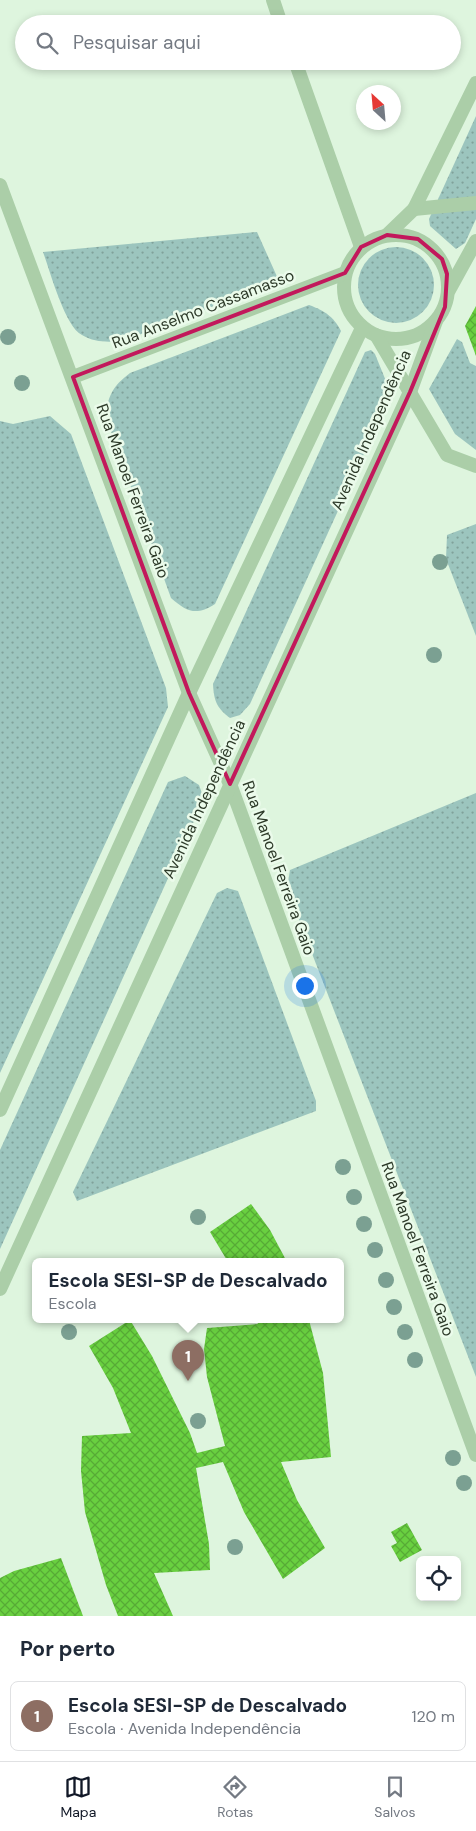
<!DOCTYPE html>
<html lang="pt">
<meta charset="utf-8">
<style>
body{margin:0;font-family:"DM Sans",sans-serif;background:#f6f6f7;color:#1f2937}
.controls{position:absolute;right:15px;bottom:15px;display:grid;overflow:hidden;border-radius:8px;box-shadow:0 2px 8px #0003}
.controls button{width:45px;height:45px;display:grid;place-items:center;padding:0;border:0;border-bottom:1px solid #e0e1e3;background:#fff;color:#1f2937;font:25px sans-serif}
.compass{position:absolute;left:356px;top:85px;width:45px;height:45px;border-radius:50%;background:#fff;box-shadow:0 2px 8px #0003;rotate:334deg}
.you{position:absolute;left:304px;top:985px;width:18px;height:18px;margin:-12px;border:4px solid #fff;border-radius:50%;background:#1a73e8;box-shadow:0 0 0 8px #1a73e833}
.badge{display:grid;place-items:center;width:32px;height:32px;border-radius:50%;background:#111827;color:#fff;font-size:16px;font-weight:700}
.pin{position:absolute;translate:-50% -41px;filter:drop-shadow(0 1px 2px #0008)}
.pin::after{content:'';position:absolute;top:26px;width:18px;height:15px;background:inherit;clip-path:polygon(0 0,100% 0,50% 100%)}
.popup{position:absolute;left:32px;top:1258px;width:312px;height:65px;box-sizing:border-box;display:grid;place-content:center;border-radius:8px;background:#fff;filter:drop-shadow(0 1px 4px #0005);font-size:16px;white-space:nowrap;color:#747a83}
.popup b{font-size:19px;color:#1f2937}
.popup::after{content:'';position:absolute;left:50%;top:100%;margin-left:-10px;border:10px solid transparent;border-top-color:#fff}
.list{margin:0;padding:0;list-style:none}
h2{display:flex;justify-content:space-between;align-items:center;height:65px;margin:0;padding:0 20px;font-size:21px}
h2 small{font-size:16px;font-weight:400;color:#747a83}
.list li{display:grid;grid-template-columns:32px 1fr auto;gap:15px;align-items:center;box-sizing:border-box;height:70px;margin:0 10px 10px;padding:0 10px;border:1px solid #e0e1e3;border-radius:8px}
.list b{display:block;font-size:19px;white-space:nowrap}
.list p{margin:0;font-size:16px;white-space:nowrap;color:#747a83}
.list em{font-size:16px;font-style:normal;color:#747a83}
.icon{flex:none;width:28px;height:28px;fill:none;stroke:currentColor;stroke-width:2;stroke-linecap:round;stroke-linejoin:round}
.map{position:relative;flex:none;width:476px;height:1616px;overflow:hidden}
.search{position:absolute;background:#fff;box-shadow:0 2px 8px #0003;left:15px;right:15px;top:15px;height:55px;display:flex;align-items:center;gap:12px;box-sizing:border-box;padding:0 18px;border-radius:28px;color:#747a83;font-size:19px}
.sheet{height:145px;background:#fff}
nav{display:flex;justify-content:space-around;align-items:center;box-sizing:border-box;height:70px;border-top:1px solid #e0e1e3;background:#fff;font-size:14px;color:#747a83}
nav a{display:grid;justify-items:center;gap:2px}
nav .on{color:#111827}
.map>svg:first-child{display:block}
.grass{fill:url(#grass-dots)}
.building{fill:url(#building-cross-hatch)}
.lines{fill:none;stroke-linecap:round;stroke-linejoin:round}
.minor{stroke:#abcea8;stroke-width:14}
.tertiary{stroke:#abcea8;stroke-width:14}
.tree{fill:#7ba092}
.marked{fill:none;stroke:#c2185b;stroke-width:4;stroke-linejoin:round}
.labels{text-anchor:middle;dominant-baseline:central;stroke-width:5;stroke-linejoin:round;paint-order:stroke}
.street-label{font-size:16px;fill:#2d3a29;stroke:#ebfbeb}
</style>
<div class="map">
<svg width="476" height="1616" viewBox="0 0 476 1616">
<defs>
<pattern id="grass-dots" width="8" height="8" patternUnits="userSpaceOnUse" patternTransform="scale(1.25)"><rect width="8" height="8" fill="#9cc5be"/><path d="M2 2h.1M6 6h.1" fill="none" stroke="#80a19a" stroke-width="1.8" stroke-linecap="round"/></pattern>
<pattern id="building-cross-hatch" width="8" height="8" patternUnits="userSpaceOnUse" patternTransform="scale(1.25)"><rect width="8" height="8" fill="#69d040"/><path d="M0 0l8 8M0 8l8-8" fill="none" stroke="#57aa36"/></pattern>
</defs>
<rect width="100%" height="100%" fill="#def5de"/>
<g class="grass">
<path d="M476 116V219L465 243 456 249 430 226 429 219Z"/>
<path d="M257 232 279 281 123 341C109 342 95 343 82 335 65 327 50 271 43 252Z"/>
<circle cx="396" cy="285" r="38"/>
<path d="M309 305C325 311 333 316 341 331L215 604C196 616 187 612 171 598L105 415C109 394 113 386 130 373Z"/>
<path d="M457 339 462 342 470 363 476 366V450L455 434 429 389Z"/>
<path d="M371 350 375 354 390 391 388 401 250 704 240 715 230 718C217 708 214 702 213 684L365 352Z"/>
<path d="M50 416 71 434 166 688 168 707 0 1073V421L13 424Z"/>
<path d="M476 524V636L446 559 447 535Z"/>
<path d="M185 776 199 785 204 799 0 1249V1150L168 782Z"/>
<path d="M476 793V1377L287 889 290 870Z"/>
<path d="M227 888 238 891 316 1101V1111L77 1201 73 1192 217 893Z"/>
</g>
<g class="building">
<path d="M476 306V356L465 326Z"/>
<path d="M251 1204 270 1230 287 1262H228L210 1232Z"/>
<path d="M130 1320 152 1356 190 1433 197 1453 225 1446 207 1377 204 1349 207 1328 258 1324 256 1320H309L323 1373 331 1457 281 1462 297 1500 325 1548 283 1579 244 1512 223 1462 196 1468 209 1544 210 1570 154 1573 173 1616H118L106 1585 85 1512 81 1471 82 1436 131 1433 113 1388 89 1346Z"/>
<path d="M407 1523 422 1550 400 1562 391 1546 397 1543 391 1532Z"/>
<path d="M61 1558 83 1616H0V1578L14 1571Z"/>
</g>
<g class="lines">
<g class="minor">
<path d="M273 0 281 24"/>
<path d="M295 61 361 247"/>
<path d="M0 185 189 693 230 784 476 1455"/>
<path d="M414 209 476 203"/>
<circle cx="396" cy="287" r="52"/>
<path d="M376 335 447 455 476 466"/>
<path d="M73 377 345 273"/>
<path d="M0 1110 189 693 362 328"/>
<path d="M0 1289 410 392 436 321"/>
</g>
<g class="tertiary">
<path d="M387 235 414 209 476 83"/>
<path d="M449 290 476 241"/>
</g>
</g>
<g class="tree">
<circle cx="8" cy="337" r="8"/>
<circle cx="22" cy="383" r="8"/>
<circle cx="440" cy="562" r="8"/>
<circle cx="434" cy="655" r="8"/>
<circle cx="343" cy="1167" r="8"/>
<circle cx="354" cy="1197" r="8"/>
<circle cx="198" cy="1217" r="8"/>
<circle cx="364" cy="1224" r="8"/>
<circle cx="375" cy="1250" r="8"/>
<circle cx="386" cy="1280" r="8"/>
<circle cx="394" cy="1307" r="8"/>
<circle cx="69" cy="1332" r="8"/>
<circle cx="405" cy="1332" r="8"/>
<circle cx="415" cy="1360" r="8"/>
<circle cx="198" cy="1421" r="8"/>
<circle cx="453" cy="1458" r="8"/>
<circle cx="464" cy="1483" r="8"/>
<circle cx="235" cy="1547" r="8"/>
</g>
<path class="marked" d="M387 235 418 239 442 259 447 274 445 307 410 392 230 784 189 693 73 377 345 273 361 247Z"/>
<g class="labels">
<g class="street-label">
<text transform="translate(203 309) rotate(-21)">Rua Anselmo Cassamasso</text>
<text transform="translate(371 430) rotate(-66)">Avenida Independência</text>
<text transform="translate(133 491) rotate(70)">Rua Manoel Ferreira Gaio</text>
<text transform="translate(204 799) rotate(-65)">Avenida Independência</text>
<text transform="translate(279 868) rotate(70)">Rua Manoel Ferreira Gaio</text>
<text transform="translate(418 1249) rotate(70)">Rua Manoel Ferreira Gaio</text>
</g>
</g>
</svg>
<div class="controls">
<button><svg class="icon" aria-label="locate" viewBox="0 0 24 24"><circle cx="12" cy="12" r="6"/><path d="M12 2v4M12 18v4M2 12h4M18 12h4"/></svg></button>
</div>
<svg class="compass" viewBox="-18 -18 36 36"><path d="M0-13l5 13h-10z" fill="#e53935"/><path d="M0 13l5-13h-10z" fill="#747a83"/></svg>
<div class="you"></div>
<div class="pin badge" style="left:188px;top:1381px;background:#8d6e63">1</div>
<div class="popup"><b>Escola SESI-SP de Descalvado</b>Escola</div>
<div class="search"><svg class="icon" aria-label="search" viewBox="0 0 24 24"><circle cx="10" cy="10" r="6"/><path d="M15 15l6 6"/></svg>Pesquisar aqui</div>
</div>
<section class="sheet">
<h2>Por perto<small></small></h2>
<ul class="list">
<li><span class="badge" style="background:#8d6e63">1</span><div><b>Escola SESI-SP de Descalvado</b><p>Escola · Avenida Independência</p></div><em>120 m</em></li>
</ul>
</section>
<nav>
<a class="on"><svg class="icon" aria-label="map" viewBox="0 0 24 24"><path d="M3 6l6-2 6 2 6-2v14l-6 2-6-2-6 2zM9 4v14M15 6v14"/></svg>Mapa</a>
<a><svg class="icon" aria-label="directions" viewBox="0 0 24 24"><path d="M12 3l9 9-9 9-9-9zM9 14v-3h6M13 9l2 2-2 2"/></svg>Rotas</a>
<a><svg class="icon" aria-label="saved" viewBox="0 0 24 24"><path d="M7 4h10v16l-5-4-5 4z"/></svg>Salvos</a>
</nav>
